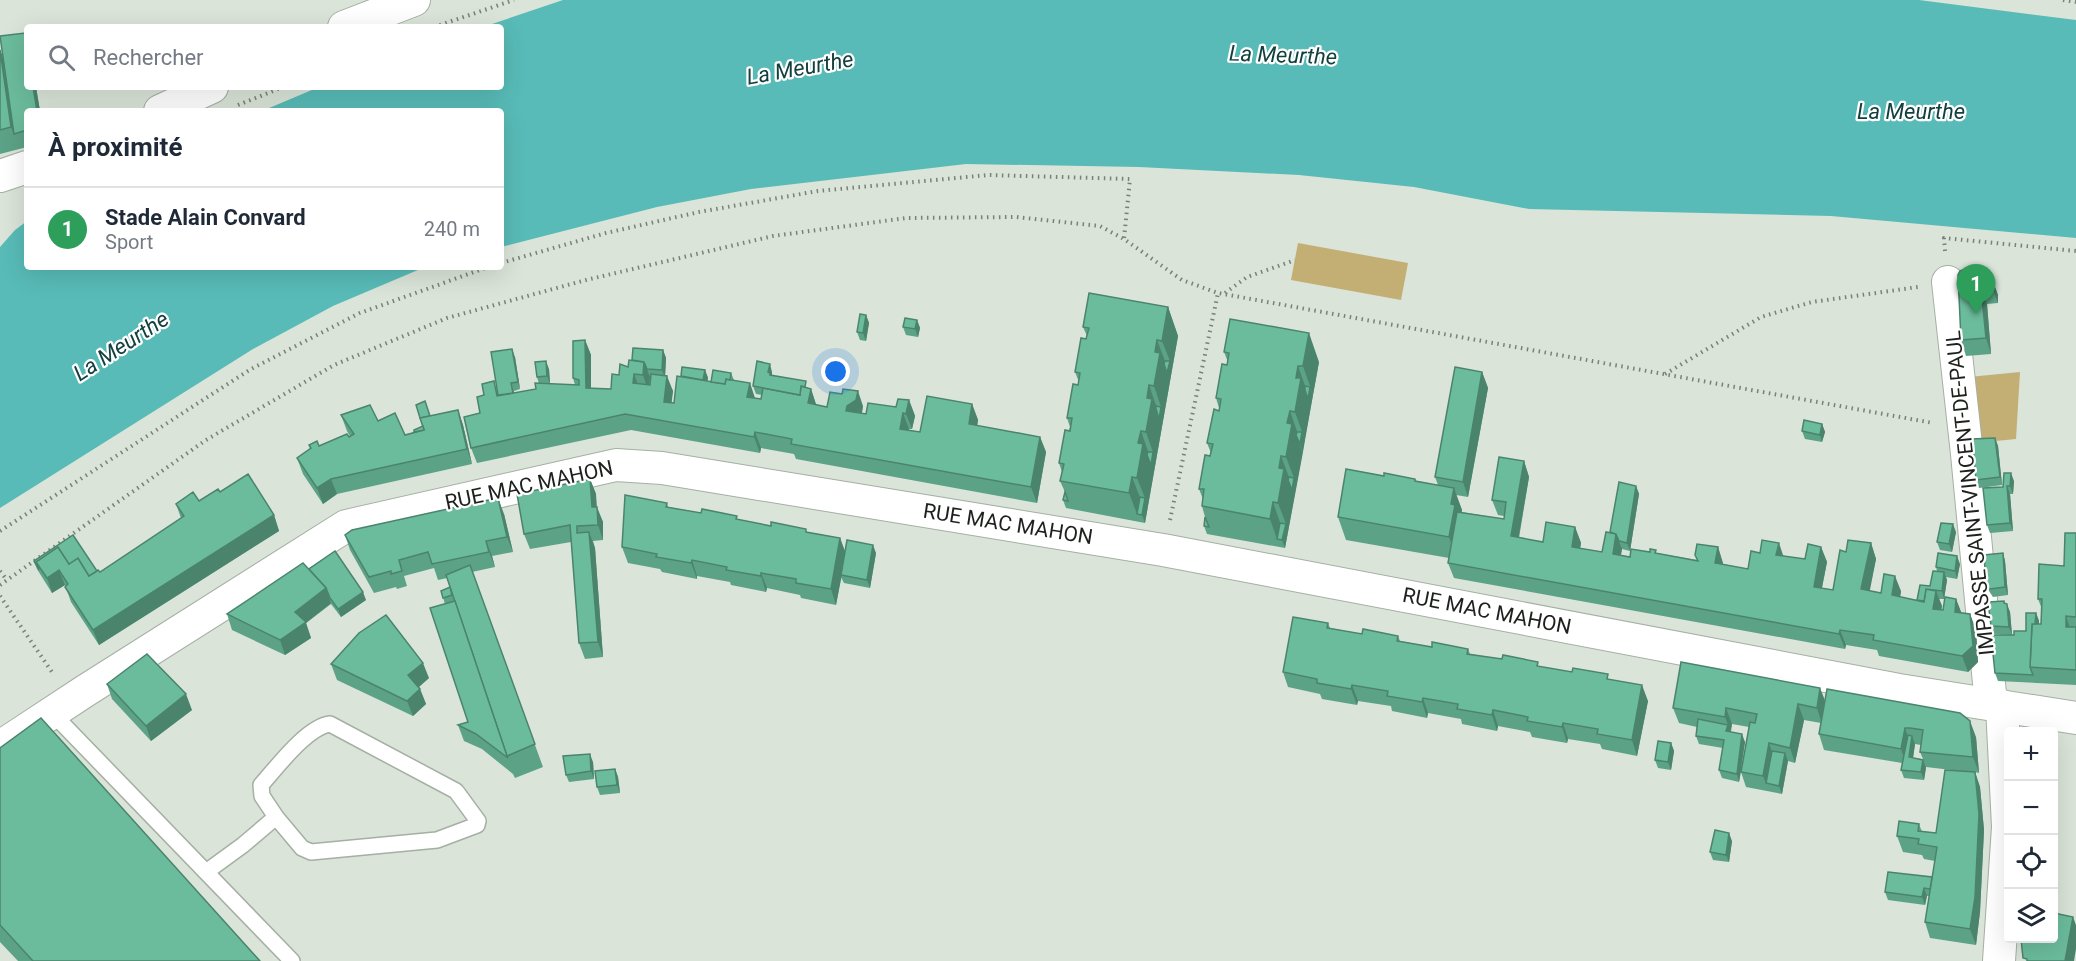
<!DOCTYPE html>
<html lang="fr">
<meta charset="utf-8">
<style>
body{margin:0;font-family:Roboto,sans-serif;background:#f2f2f3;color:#1f2937}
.controls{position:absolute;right:18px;bottom:18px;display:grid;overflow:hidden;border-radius:6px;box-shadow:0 6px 24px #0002}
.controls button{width:54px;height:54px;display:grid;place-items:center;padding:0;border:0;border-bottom:2px solid #e0e1e3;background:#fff;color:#1f2937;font:30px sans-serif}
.you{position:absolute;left:836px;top:372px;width:21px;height:21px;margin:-15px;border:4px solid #fff;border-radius:50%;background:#1a73e8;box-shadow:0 0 0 9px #1a73e833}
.badge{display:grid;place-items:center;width:39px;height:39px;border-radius:50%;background:#4d6ee2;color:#fff;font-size:20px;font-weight:700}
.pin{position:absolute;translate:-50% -50px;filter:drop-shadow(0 2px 3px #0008)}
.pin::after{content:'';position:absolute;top:32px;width:21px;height:18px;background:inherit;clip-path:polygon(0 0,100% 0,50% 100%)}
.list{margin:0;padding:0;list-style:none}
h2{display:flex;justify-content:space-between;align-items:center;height:78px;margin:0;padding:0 24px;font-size:26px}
h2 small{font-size:20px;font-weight:400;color:#747a83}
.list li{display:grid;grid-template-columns:39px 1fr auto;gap:18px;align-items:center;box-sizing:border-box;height:84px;padding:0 24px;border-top:2px solid #e0e1e3}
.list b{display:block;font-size:22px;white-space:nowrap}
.list p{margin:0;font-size:20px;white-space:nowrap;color:#747a83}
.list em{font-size:20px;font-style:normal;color:#747a83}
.icon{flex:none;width:33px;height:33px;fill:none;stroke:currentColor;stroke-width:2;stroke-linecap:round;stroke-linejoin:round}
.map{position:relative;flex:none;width:2076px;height:961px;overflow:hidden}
.search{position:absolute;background:#fff;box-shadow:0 6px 24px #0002;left:24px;top:24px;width:480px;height:66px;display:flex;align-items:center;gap:15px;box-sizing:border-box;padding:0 21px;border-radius:6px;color:#747a83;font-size:22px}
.panel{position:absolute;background:#fff;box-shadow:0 6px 24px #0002;left:24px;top:108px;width:480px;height:162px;border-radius:6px}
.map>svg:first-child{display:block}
.green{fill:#c3ae73}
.water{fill:#58bbb7}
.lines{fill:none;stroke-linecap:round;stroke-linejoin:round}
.service-casing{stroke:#a5afa4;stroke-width:18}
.minor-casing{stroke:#a5afa4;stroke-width:34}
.path{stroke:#7a8179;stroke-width:4;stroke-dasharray:1.5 4.5;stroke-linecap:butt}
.service{stroke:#fff;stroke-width:15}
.minor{stroke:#fff;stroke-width:32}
.wall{fill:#5ca286;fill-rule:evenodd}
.shaded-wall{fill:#4b846d}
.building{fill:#6bbc9c;stroke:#4b846d;stroke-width:1.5}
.labels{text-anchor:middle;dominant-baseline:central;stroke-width:4.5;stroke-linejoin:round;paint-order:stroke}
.street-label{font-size:21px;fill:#1d201c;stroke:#fff}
.water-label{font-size:22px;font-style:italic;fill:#12403f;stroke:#fff}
</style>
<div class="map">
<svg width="2076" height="961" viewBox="0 0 2076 961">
<rect width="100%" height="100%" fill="#dae4d8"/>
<g class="green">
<path d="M1298 243 1408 263 1401 300 1291 280Z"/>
<path d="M2020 372 2016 439 1975 443 1969 377Z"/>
</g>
<g class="water">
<path d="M563 0H1919L2076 20V238L1831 216 1529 209 1414 187 1299 175 1139 167 966 164 751 189 657 207 501 247V111H262L319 87H501V27H483Z"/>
<path d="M27 221V267H425L333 306 253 349 0 508V247L15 230Z"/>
</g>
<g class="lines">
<defs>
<g id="service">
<path d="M53 714 292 961"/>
<path d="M206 872 243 845 276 817 262 796 261 785C277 767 307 727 330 724L456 791 478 821 477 825 437 840 311 852 302 848 276 817"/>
</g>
<g id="minor">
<path d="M344 27 414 0"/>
<path d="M160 111 212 87"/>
<path d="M0 176 27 167"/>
<path d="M1948 282 1967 454 1991 704"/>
<path d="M0 747 85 691 346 526 616 465 662 468 1163 550 1899 690 2076 718"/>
<path d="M1999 961 2008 827 2002 706"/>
</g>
</defs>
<use href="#service" class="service-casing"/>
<use href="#minor" class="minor-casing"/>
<g class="path">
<path d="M2063 0 2076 2"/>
<path d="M434 27 514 0"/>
<path d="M238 105 283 87"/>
<path d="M1945 251 1944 238 2076 251"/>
<path d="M501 263 606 233 699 212 818 191 988 175 1130 179 1124 239"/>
<path d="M1225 293 1247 277 1295 260"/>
<path d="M1665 374 1761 317 1812 302 1918 287"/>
<path d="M1170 520 1218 293"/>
<path d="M0 531 251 369 360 313 488 267"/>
<path d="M0 571 7 580"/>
<path d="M0 585 206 440 334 365 447 318 586 280 773 236 906 218 1016 217 1100 226 1124 239 1182 280 1218 293 1933 423"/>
<path d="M0 596 52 672 55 674"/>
</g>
<use href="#service" class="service"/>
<use href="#minor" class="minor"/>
</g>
<g class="wall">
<path d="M25 33 27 38V87H36L40 111H27V147L0 154V49L2 56Z"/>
<path d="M1992 279 1998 295V303L1987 304 1991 354 1966 356 1961 340 1981 280Z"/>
<path d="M1168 307 1178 336 1145 523 1066 508 1063 500 1065 492 1060 481 1062 472 1059 463 1070 427 1067 418 1079 382 1075 372 1087 336 1083 327Z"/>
<path d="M866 315 869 323 866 341 860 340 857 332Z"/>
<path d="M917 320 920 328 918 337 906 335 903 327Z"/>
<path d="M585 340 591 355V388L611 389 619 375 628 367 632 360 663 350 666 358 665 376 673 391 671 402 674 403 681 376 705 370 708 378 707 381 711 382 731 373 734 380 755 398 761 399 762 395 756 394 753 386 772 372V375L811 389 816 405 827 407 863 406 862 414H866L896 407 909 400 915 416 912 429H909V430L920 432 972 404 978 420 977 426 1040 437 1046 452 1037 503 796 459 794 454 761 448 760 453 631 430 477 463 471 448 484 395 497 389 515 357 520 389 514 391V393L536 389 539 384 537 377 549 369 550 384 575 385 573 378Z"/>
<path d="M1224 352 1319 362 1285 548 1207 534 1204 526 1205 517 1202 506 1203 499 1199 489 1211 453 1207 443 1219 411V408L1216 398 1228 362Z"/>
<path d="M1482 372 1488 388 1468 497 1456 495 1462 510V512L1504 519V516L1498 515 1492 500 1524 461 1529 477 1519 538 1543 542 1575 527 1581 543 1580 548 1602 552 1610 532 1636 486 1639 494 1630 551 1622 549 1621 555 1630 557 1657 553 1697 560 1695 555 1718 547 1723 564 1748 569 1783 556 1805 559 1821 547 1827 562 1822 588 1833 590 1846 552 1871 543 1876 559 1869 591 1881 593 1901 591 1900 597 1917 600 1930 586 1937 571 1936 567 1960 564 1957 579 1946 577 1947 580 1944 599H1939L1942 606 1941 610H1943L1956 599 1961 613 1970 614 1976 630 1978 662 1968 672 1879 656 1877 650 1846 645 1845 649 1454 578 1448 563 1449 558 1346 540 1338 517 1384 476 1415 479 1416 481 1438 485 1435 477Z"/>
<path d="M458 410 463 425 472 464 337 494 323 504 303 474 297 458 310 449 309 445 319 446 350 436 347 431 341 415 378 421 405 435 414 432 423 426 430 416Z"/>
<path d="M1822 424 1825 432 1822 442 1805 439 1802 431Z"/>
<path d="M1995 438 1998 446 2002 485 1979 488 1976 480Z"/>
<path d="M590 479 596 494V507L603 522V540L593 541 595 548 603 657 585 659 579 643 571 542 530 549 524 534Z"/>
<path d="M2014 481 2013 494H2010L2013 531 1990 533 1987 525 2003 487Z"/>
<path d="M220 492 274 515 279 531 99 645 71 602 65 585 52 593 37 569 34 561 100 572 181 518 176 504 199 501Z"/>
<path d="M667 503 668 507 840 538 845 552 876 553 870 588 844 583 841 577 836 605 801 598 800 595 767 588 766 592 731 585 730 582 697 576V579L662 572 660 569 628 563 622 547Z"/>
<path d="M504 514 513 552 492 556 495 567 472 572 543 767 515 778 513 774 482 749 464 741 458 725 468 722 445 604 441 591 450 587 447 578 438 580 434 568 404 576 407 586 397 589 396 587 374 593 350 550 345 535Z"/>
<path d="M1956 532 1952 552 1940 550 1937 542Z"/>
<path d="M2076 533V685L1998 681 1995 673 2014 635 2026 631 2036 613 2039 621V624H2041L2042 609 2038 599 2064 566Z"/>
<path d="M2003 553 2005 561 2008 595 1993 597 1989 591 1986 583Z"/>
<path d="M309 569 366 600 341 617 331 604 306 623 311 638 285 655 232 630 227 614Z"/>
<path d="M2004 601 2010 612 2012 635 1993 634 1991 626Z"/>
<path d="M1328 623 1330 628 1362 634 1398 636 1400 641 1432 647 1468 649 1470 654 1609 679 1648 701 1637 756 1602 749 1600 744 1568 739 1567 743 1532 737 1530 732 1498 726 1497 731 1462 724 1461 719 1428 713 1427 718 1392 711 1391 706 1358 701 1357 705 1322 699 1320 694 1288 687 1283 672Z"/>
<path d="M331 664 429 678 419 687 420 689 426 704 413 716 337 680Z"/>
<path d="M107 684 192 710 151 741 112 699Z"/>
<path d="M1825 701 1976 737 1979 773 1975 772 1980 787 1984 830 1980 912 1976 945 1930 938 1925 922 1929 896H1927L1925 905 1888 900 1885 892 1932 877 1935 861 1924 859 1922 855 1903 852 1897 836 1919 824 1922 832 1936 833 1960 771 1926 767 1924 780 1904 778 1901 770 1902 763 1824 750 1819 734 1821 723 1804 720 1795 763 1788 761 1782 794 1746 787 1741 772 1739 782 1722 778 1719 770 1723 748 1699 744 1696 736 1697 727 1679 723 1673 708ZM1732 724 1749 727 1741 770 1745 742 1731 732ZM1915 744 1921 745 1920 752 1923 759 1913 758Z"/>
<path d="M1671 743 1674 751 1671 770 1658 768 1655 760Z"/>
<path d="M0 748 260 961H18L0 942Z"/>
<path d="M593 762 594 779 569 782 566 775Z"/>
<path d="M615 769 618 777 620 793 600 795 597 787Z"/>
<path d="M1732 841 1729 862 1713 860 1710 852Z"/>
</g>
<g class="shaded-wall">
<path d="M0 49 8 72 14 134 11 127Z"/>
<path d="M33 87H36L40 111H37Z"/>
<path d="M1992 279 1998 295V303L1992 288Z"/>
<path d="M1981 288 1987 304 1991 354 1986 338Z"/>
<path d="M1168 307 1178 336 1145 523 1142 515 1145 498 1137 478 1138 443 1141 431 1151 460 1153 452 1146 432 1147 398 1149 385 1159 414 1161 407 1154 386 1155 352 1157 340 1168 369 1170 361 1162 341Z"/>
<path d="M866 315 869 323 866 341 863 333Z"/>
<path d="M917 320 920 328 918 337 915 329Z"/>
<path d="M1309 333 1319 362 1313 395 1303 366Z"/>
<path d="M585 340 591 355V404L586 388Z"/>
<path d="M512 349 515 357 520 389 518 382Z"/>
<path d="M663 350 666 358 665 378 662 370Z"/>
<path d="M546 361 549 369 550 384 547 376Z"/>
<path d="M644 362 650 377 648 390 643 375Z"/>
<path d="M770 364 772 372V376L768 372Z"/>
<path d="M1298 366 1308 394 1310 387 1313 395 1305 440 1295 412 1296 378Z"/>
<path d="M705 370 708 378 705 395 702 387Z"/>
<path d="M1482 372 1488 388 1468 497 1463 482Z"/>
<path d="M634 374 640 390 633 383Z"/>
<path d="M667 376 673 391 670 417 664 402Z"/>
<path d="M750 383 755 398 747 397Z"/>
<path d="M811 389 816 404 814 419 808 403Z"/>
<path d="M858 391 863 406 861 416 846 411 847 406Z"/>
<path d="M909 400 915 416 912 429 906 414Z"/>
<path d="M972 404 978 420 975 440 969 424Z"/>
<path d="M458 410 463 425 472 464 467 449Z"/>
<path d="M1290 411 1300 440 1299 443 1303 452 1285 548 1282 540 1286 524 1278 503 1279 468 1281 456 1292 485 1294 478 1286 457 1287 423Z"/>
<path d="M903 413 909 429 906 444 900 429Z"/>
<path d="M1822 424 1825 432 1822 442 1820 435Z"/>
<path d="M755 432 761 448 760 453 754 437Z"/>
<path d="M1302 432 1305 440 1303 452 1300 444Z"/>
<path d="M1040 437 1046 452 1037 503 1031 487Z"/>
<path d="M1995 438 1998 446 2002 485 2000 477Z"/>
<path d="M1524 461 1529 477 1516 552 1511 536Z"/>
<path d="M2011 473 2014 481 2013 494 2010 486Z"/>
<path d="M1132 477 1143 505 1137 514 1129 493Z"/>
<path d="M331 479 337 494 323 504 317 488Z"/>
<path d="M590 479 596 494 598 523 592 507Z"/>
<path d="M1636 486 1639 494 1630 551 1627 543Z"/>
<path d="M2007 486 2010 494 2013 531 2010 523Z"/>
<path d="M1454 488 1462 510 1460 520 1457 560 1449 537 1451 504Z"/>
<path d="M498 498 504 514 513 552 507 537Z"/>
<path d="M1273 502 1283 531 1277 539 1270 519Z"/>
<path d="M597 507 603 522V540L598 525Z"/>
<path d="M274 515 279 531 99 645 93 630Z"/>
<path d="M1953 524 1956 532 1952 552 1949 544Z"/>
<path d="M1575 527 1581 543 1578 562 1572 547Z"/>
<path d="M589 532 595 548 603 657 598 642Z"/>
<path d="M1616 534 1622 549 1618 569 1613 554Z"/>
<path d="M840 538 846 554 836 605 831 589Z"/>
<path d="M486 541 492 556 495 567 489 552Z"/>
<path d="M1779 543 1784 558 1776 555Z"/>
<path d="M1871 543 1876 559 1867 605 1861 589Z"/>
<path d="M873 545 876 553 870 588 867 580Z"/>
<path d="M1718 547 1723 563 1720 578 1715 563Z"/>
<path d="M1821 547 1827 562 1819 602 1814 587Z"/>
<path d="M2003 553 2005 561 2008 595 2005 587Z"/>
<path d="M1957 556 1960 564 1957 579 1955 571Z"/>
<path d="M692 560 697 576V579L691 563Z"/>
<path d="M59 570 65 585 52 593 47 578Z"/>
<path d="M1944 572 1947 580 1944 599 1942 591Z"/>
<path d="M761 573 767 588 766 592 761 576Z"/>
<path d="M1895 576 1901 591 1898 611 1892 595Z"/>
<path d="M326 588 331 603 306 623 311 638 285 655 280 640 295 612Z"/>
<path d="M1936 591 1942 606 1939 624 1933 609Z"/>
<path d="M363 592 366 600 341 617 338 609Z"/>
<path d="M1956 599 1962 614 1955 612Z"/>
<path d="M2007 604 2010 612 2012 635 2009 627Z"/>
<path d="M2036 613 2039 621 2037 668H2033Z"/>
<path d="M1970 614 1976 630 1978 662 1968 672 1962 656Z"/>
<path d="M2066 616 2071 631 2066 627Z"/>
<path d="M1840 630 1846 645 1845 649 1839 634Z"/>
<path d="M423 663 429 678 414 691 408 675Z"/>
<path d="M1352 685 1358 701 1357 705 1351 689Z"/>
<path d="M1642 685 1648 701 1637 756 1632 740Z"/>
<path d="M1820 688 1826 703 1822 724 1817 708Z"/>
<path d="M420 689 426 704 413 716 407 701Z"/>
<path d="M186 694 192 710 151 741 146 726Z"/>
<path d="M1423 698 1428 713 1427 718 1422 702Z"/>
<path d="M1798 704 1804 720 1795 763 1790 748Z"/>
<path d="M1726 708 1732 724 1729 739 1726 731 1728 725 1725 717Z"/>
<path d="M1493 710 1498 726 1497 731 1492 715Z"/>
<path d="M1970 721 1976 737 1979 773 1973 757Z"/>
<path d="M1563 723 1568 739 1567 743 1562 727Z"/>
<path d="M1905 728 1910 743 1906 764 1901 749Z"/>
<path d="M1742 734 1745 742 1739 782 1737 774Z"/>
<path d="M1912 736 1915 744 1912 765 1909 757Z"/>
<path d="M1671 743 1674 751 1671 770 1668 762Z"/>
<path d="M1769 743 1774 758 1766 783 1763 776Z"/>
<path d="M1785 753 1788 761 1782 794 1779 786Z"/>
<path d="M590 754 593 762 594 779 591 771Z"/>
<path d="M1923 760 1926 768 1924 780 1921 772Z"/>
<path d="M615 769 618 777 620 793 617 785Z"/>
<path d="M1975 772 1980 787 1984 830 1980 912 1976 945 1970 929Z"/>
<path d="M1729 833 1732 841 1729 862 1726 855Z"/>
<path d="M1924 888 1927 896 1925 905 1922 897Z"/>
<path d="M2073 917 2076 925V949L2074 961H2065Z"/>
</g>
<g class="building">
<path d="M25 33 27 45V87H33L37 111H27V130L14 134 0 36Z"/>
<path d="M0 50 11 127 0 130Z"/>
<path d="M1969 267 1977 271 1981 280 1992 279V288H1981L1986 338 1961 340 1958 275 1960 271Z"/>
<path d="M1089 293 1168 307 1162 341 1157 340 1155 352 1160 353 1154 386 1149 385 1147 398 1152 399 1146 432 1141 431 1138 443 1143 444 1137 478 1132 477 1129 493 1060 481 1064 464 1059 463 1065 430 1070 431 1072 418H1067L1073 384 1078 385 1080 373 1075 372 1081 338 1086 339 1089 328 1083 327Z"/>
<path d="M860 314 866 315 863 333 857 332Z"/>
<path d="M905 318 917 320 915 329 903 327Z"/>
<path d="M1230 319 1309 333 1303 366H1298L1296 378H1301L1295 412 1290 411 1287 423 1292 424 1286 457 1281 456 1279 468 1284 469 1278 503 1273 502 1270 519 1202 506 1204 489H1199L1205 455 1210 456 1213 444 1207 443 1214 409 1219 411 1221 399 1216 398 1222 364 1227 365 1229 353 1224 352Z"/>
<path d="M585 340 586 388 611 389 612 374 619 375 620 364 628 367 629 360 644 362 643 375 634 374 633 383 650 385 651 374 667 376 664 402 674 403 677 376 725 384 726 379 750 383 747 397 761 399 763 388 800 395 801 386 811 389 808 403 827 407 830 392 842 394 843 389 858 391 856 400 847 406 846 411 866 414 868 403 896 407 898 399 909 400 906 414 903 413 900 429 920 432 927 396 972 404 969 424 1040 437 1031 487 791 444 792 439 755 432 754 437 625 414 471 448 464 417 480 413 477 397 484 395 482 384 494 381 497 396 536 389 535 383 579 385V380L573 378V341Z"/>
<path d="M633 348 663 350 662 370 647 369 644 362 632 360Z"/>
<path d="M512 349 518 382 511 383 513 393 498 395 491 352Z"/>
<path d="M546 361 547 376 537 377 535 362Z"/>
<path d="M757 361 770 364 768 372 770 373V375L806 381 805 387 801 386 800 395 753 386Z"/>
<path d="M1165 361H1170L1167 373 1164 364Z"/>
<path d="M682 367 705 370 703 380 681 376Z"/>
<path d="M1455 367 1482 372 1463 482 1435 477Z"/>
<path d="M713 370 731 373 730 380 726 379 725 384 711 382Z"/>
<path d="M1305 386 1310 387 1308 399 1305 390Z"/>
<path d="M425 401 430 416 420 418 416 405Z"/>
<path d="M370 405 378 421 395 413 405 435 424 430 420 418 458 410 467 449 331 479 317 488 297 458 311 448 309 445 317 441 319 446 347 434 349 437 354 434 341 415Z"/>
<path d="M1156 406 1161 407 1159 419 1156 409Z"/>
<path d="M1804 420 1822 424 1820 435 1802 431Z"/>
<path d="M423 426 424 430 414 432V430Z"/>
<path d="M1297 432H1302L1300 444 1296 435Z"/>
<path d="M1995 438 2000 477 1976 480 1972 439Z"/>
<path d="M1148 452H1153L1151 465 1147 455Z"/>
<path d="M1499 457 1524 461 1511 536 1543 542 1546 522 1575 527 1572 547 1602 552 1606 532 1616 534 1613 554 1630 557 1631 549 1650 552V549L1656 550 1655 553 1698 561 1695 555 1697 544 1718 547 1715 563 1748 569 1751 551 1760 553 1762 540 1779 543 1776 555 1805 559 1808 544 1821 547 1814 587 1833 590 1840 550 1846 552 1848 540 1871 543 1861 589 1881 593 1884 574 1895 576 1892 595 1924 602 1926 589 1936 591 1933 609 1943 610 1945 597 1956 599 1955 612 1970 614 1973 646 1962 656 1873 640 1874 635 1840 630 1839 634 1448 563 1457 512 1504 519 1506 502 1492 500Z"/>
<path d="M1346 469 1384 476V473L1415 479V481L1454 488 1451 504 1455 505 1449 537 1338 517Z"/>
<path d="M2004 473H2011L2010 486H2007L2010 523 1987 525 1983 488 2003 487Z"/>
<path d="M248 474 274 515 93 630 65 587 68 584 59 570 47 578 36 562 58 547 69 564 78 558 89 576 98 570 100 572 184 516 176 504 193 492 199 501 218 489 220 492Z"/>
<path d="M1289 477 1294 478 1292 490 1288 480Z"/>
<path d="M590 479 592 507H597L598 525 577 526V533L589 532 598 642 579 643 570 525 524 534 517 494Z"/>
<path d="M1619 482 1636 486 1627 543 1619 541 1616 534 1610 532Z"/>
<path d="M1065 492 1068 501 1063 500Z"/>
<path d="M625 495 667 503 666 507 701 513 702 509 737 516 736 519 771 526V522L806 529V532L840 538 831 589 796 583V579L761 573V576L726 570 727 567 692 560 691 563 656 557 657 554 622 547Z"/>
<path d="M1140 497 1145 498 1142 515 1137 514Z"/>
<path d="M498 498 507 537 486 541 489 552 432 564 428 552 399 560 402 571 391 574V571L369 577 345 535 352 530Z"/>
<path d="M1205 517 1209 527 1204 526Z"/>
<path d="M1280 523 1286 524 1282 540 1277 539Z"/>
<path d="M1941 523 1953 524 1949 544 1937 542Z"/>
<path d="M2065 533H2076V617L2066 616V627H2076V670L2030 667 2032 624H2041L2042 599H2038L2039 564 2064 566Z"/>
<path d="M73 535 97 571 89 576 78 558 69 564 58 547 36 562 39 570 34 561Z"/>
<path d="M847 540 873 545 867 580 841 575Z"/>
<path d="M335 551 363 592 338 609 330 598 326 588 309 569Z"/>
<path d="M1938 553 1957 556 1955 571 1936 567Z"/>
<path d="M2003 553 2005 587 1990 589 1986 583 1984 555Z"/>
<path d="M303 563 326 588 295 612 306 622 280 640 227 614Z"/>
<path d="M470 565 535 744 507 756 446 575Z"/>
<path d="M1933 571 1944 572 1942 591 1926 589 1924 601 1917 600 1920 585 1930 586Z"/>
<path d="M450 587 452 595 443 598 441 591Z"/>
<path d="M455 601 507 756 508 758 476 734 458 725 468 722 430 608Z"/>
<path d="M2004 601V603L2007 604 2009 627 1991 626 1988 602Z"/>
<path d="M2026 613H2036L2035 624H2032L2030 667 2033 675 1995 673 1991 635H2014V631H2026Z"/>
<path d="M386 615 423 663 408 675 420 689 407 701 331 664 359 633Z"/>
<path d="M1293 617 1328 623 1327 628 1362 634 1363 629 1398 636 1397 641 1432 647V642L1468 649 1467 654 1502 659 1503 655 1538 662 1537 666 1572 672 1573 668 1608 674 1607 679 1642 685 1632 740 1597 734 1598 729 1563 723 1562 727 1527 721 1528 717 1493 710 1492 715 1457 709 1458 704 1423 698 1422 702 1387 696 1388 691 1352 685 1351 689 1317 683V679L1283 672Z"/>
<path d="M147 654 186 694 146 726 107 684Z"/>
<path d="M1681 662 1820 688 1817 708 1798 704 1790 748 1769 743 1763 776 1741 772 1750 722 1755 723 1757 714 1726 708 1725 717 1673 708Z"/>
<path d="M1827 689 1960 713 1970 721 1973 757 1920 752 1923 730 1910 728H1905L1901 749 1819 734Z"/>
<path d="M41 718 260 961H33L0 925V748Z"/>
<path d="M1698 719 1728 725 1726 731 1742 734 1737 774 1719 770 1724 740 1696 736Z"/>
<path d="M1908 735 1912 736 1909 757 1923 760 1921 772 1901 770Z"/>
<path d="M1658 741 1671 743 1668 762 1655 760Z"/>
<path d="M1772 751 1785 753 1779 786 1766 783Z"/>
<path d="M590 754 591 771 566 775 563 756Z"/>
<path d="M615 769 617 785 597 787 595 771Z"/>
<path d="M1945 770 1975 772 1979 814 1975 897 1970 929 1925 922 1937 847 1918 844 1919 839 1897 836 1899 821 1919 824 1918 831 1936 833Z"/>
<path d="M1715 830 1729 833 1726 855 1710 852Z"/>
<path d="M1888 872 1932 877 1930 889 1924 888 1922 897 1885 892Z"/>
<path d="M2054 913 2073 917 2065 961H2027V959L2023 958 2021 939H2054Z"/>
</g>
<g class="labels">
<g class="street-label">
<text transform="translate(529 485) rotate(-12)">RUE MAC MAHON</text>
<text transform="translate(1970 493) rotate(-96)">IMPASSE SAINT-VINCENT-DE-PAUL</text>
<text transform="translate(1008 524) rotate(9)">RUE MAC MAHON</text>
<text transform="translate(1487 611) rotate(11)">RUE MAC MAHON</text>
</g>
<g class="water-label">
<text transform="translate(1283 55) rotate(2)">La Meurthe</text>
<text transform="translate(800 68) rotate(-10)">La Meurthe</text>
<text x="1911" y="111">La Meurthe</text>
<text transform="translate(121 346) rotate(-33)">La Meurthe</text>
</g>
</g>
</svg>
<div class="controls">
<button>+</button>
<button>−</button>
<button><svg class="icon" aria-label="locate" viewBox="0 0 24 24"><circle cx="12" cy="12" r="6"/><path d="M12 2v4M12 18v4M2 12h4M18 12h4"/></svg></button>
<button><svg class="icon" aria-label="layers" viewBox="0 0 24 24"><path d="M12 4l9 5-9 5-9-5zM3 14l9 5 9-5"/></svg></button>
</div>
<div class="you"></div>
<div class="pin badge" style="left:1976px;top:314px;background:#2e9e5b">1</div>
<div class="search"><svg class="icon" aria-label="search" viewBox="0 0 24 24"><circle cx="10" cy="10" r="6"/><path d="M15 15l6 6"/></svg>Rechercher</div>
<section class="panel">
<h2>À proximité<small></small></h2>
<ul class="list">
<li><span class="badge" style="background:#2e9e5b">1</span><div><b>Stade Alain Convard</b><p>Sport</p></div><em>240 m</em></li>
</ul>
</section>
</div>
